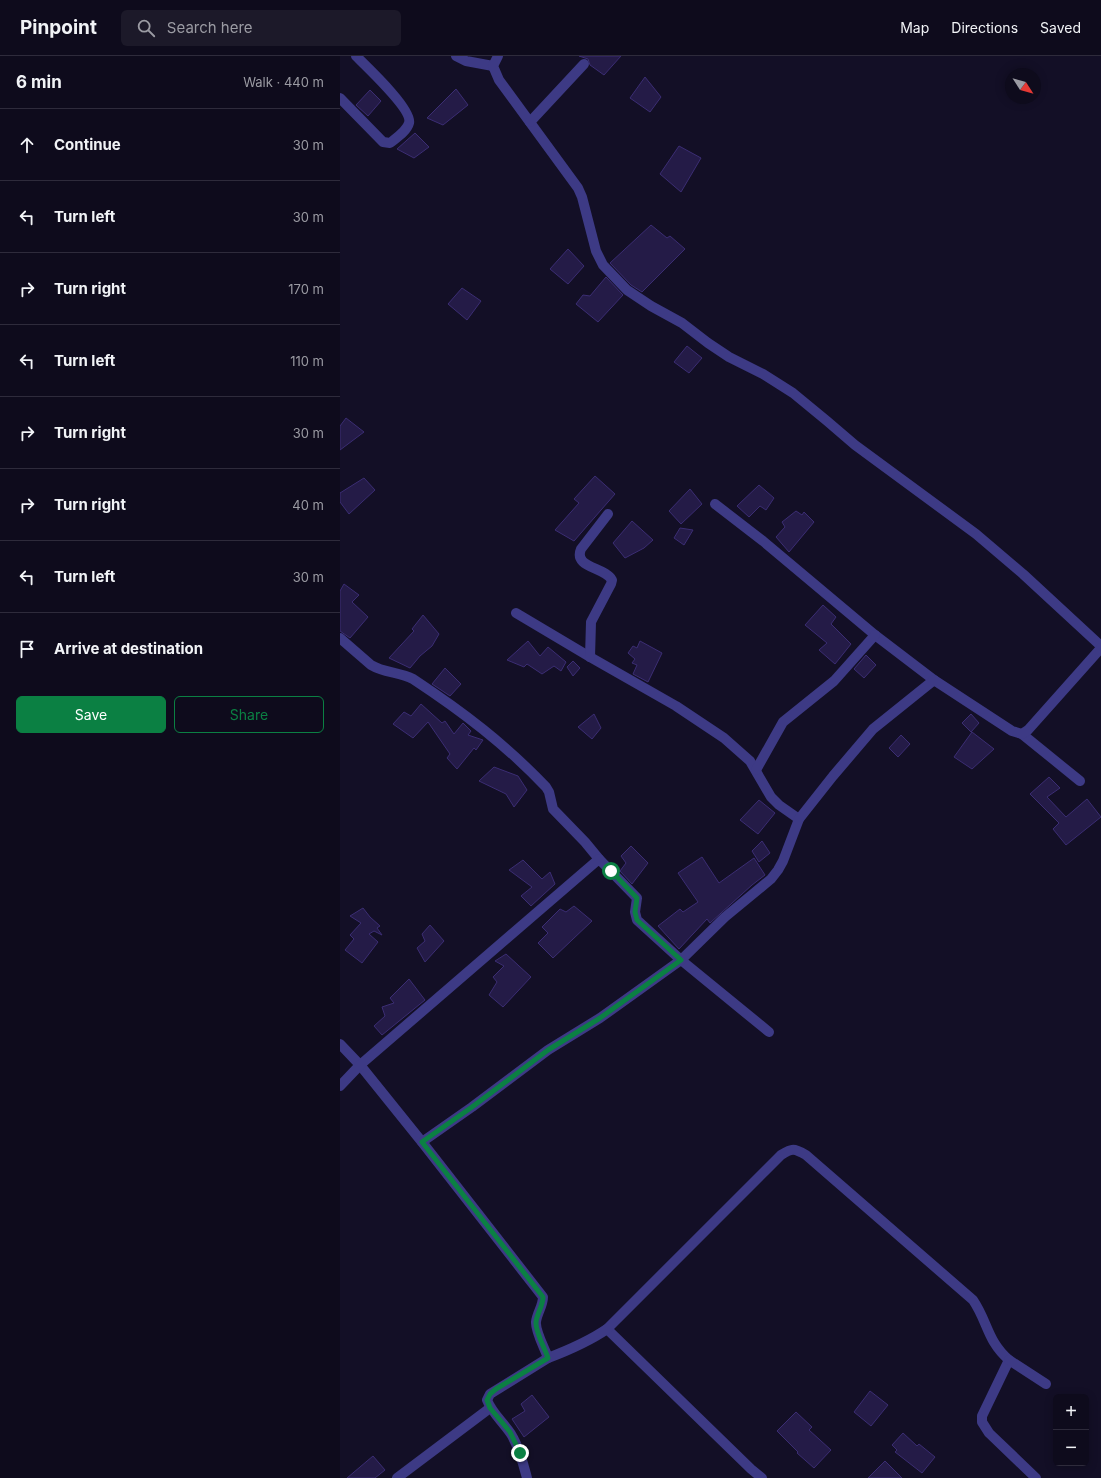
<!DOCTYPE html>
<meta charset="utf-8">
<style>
body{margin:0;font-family:Inter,sans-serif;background:#1c1929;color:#f1f3f6}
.controls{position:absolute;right:12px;bottom:12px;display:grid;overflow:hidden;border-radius:6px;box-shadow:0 2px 10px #0003}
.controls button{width:36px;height:36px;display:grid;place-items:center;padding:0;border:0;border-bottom:1px solid #2e2b3b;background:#0e0b1c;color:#f1f3f6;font:20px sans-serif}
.compass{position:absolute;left:665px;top:12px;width:36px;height:36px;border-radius:50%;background:#0e0b1c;box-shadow:0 2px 10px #0003;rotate:126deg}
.stop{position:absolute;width:12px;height:12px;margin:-9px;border:3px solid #0b8043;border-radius:50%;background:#fff}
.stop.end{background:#0b8043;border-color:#fff;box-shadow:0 1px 4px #0008}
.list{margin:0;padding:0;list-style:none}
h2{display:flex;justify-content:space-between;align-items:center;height:52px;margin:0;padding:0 16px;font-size:17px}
h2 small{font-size:13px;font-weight:400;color:#9b9ba3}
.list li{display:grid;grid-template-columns:26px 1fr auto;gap:12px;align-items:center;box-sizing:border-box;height:72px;padding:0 16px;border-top:1px solid #2e2b3b}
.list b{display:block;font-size:15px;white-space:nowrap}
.list em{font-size:13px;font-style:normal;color:#9b9ba3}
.actions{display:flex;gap:8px;padding:12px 16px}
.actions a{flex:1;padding:9px 0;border:1px solid #0b8043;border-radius:6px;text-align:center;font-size:14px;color:#0b8043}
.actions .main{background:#0b8043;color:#fff}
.icon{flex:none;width:22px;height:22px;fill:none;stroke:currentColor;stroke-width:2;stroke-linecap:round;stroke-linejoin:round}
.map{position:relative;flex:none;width:761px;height:1422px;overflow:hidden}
header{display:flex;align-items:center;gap:24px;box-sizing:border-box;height:56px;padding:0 20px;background:#0e0b1c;border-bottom:1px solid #2e2b3b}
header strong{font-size:19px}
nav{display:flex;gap:22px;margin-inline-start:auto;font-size:14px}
.search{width:280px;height:36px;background:#1c1929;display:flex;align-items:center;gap:10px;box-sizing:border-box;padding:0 14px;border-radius:6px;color:#9b9ba3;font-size:15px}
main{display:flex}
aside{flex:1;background:#0e0b1c}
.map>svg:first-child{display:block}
.building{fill:#241b47;stroke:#3b2d73}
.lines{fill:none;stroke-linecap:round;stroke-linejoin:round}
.minor{stroke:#3d3a85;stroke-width:10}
.route{stroke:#0b8043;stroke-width:5}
</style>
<header>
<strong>Pinpoint</strong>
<div class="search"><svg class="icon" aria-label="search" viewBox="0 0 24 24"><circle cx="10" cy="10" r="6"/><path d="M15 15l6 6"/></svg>Search here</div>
<nav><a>Map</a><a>Directions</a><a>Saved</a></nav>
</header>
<main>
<aside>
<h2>6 min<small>Walk · 440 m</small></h2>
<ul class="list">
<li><svg class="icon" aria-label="ahead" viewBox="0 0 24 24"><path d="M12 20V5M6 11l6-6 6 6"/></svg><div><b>Continue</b></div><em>30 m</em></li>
<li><svg class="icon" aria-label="left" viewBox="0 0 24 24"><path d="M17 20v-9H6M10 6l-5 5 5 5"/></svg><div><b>Turn left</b></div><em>30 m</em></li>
<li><svg class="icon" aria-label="right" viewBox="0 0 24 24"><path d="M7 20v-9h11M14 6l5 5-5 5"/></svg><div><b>Turn right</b></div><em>170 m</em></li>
<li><svg class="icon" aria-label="left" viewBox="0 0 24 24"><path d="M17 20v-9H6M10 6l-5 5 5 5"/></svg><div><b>Turn left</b></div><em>110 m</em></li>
<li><svg class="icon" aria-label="right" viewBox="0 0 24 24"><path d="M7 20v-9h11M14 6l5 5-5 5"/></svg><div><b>Turn right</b></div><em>30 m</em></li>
<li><svg class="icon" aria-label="right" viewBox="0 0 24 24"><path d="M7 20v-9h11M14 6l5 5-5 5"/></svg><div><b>Turn right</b></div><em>40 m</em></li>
<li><svg class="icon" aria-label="left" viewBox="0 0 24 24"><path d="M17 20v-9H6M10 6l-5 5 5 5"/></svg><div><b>Turn left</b></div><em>30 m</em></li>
<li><svg class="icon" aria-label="arrive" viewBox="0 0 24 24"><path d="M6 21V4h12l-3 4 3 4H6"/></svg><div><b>Arrive at destination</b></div></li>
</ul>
<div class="actions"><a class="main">Save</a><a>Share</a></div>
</aside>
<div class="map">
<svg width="761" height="1422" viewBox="0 0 761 1422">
<rect width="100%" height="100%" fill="#130f26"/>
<g class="building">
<path d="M239 0H281L264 19 250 9 248 3Z"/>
<path d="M305 21 321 41 310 56 290 42Z"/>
<path d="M116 33 128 49 103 69 87 62Z"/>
<path d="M30 34 41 45 28 60 16 49Z"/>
<path d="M75 77 89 91 74 102 57 93Z"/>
<path d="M339 90 361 102 341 136 320 118Z"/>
<path d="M311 169 327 182 330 180 345 193 302 236 291 229 270 207Z"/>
<path d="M228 193 244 210 228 228 210 213Z"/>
<path d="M266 221 283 239 258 266 236 248 243 239 250 240Z"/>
<path d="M122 232 141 245 127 264 108 248Z"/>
<path d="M347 290 362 302 349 317 334 306Z"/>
<path d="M6 362 24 376 0 394V370Z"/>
<path d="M255 420 275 438 234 485 215 474 239 447 234 443Z"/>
<path d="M24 422 35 434 9 458 0 446V437Z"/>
<path d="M419 429 434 442 426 454 420 450 409 461 397 450Z"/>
<path d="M350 433 362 448 341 468 329 455Z"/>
<path d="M456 455 462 459 464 456 474 466 449 496 436 481 445 471 442 466Z"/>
<path d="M292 465 313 484 304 492 285 502 273 487Z"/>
<path d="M340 472 353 474 344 489 334 482Z"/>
<path d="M4 528 19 539 12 546 28 561 10 582 0 575V535Z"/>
<path d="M483 549 496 561 491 568 511 588 495 608 479 594 487 587 465 569Z"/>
<path d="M83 559 99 578 92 590 80 600 70 612 49 602 74 575 72 573Z"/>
<path d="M188 585 200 600 208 591 226 606 221 615 214 610 202 618 187 608 184 611 167 604Z"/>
<path d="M300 585 322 597 308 626 293 618 297 609 292 607 295 603 288 597 293 590 297 592Z"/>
<path d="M526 599 536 609 524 622 514 613Z"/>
<path d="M233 605 240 612 233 620 227 611Z"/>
<path d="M105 612 121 628 110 640 92 628Z"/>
<path d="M81 648 102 667 105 665 114 678 123 667 131 675 128 679 143 684 136 694 134 692 117 713 107 702 110 698 88 666 73 682 53 668 64 656 71 660Z"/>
<path d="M254 658 261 672 252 683 238 671Z"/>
<path d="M631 658 639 667 631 676 622 667Z"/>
<path d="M632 676 654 693 632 713 614 701Z"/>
<path d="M561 679 570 688 558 701 549 692Z"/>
<path d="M154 711 178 720 187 734 174 751 166 738 139 725Z"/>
<path d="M709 721 720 732 707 741 726 761 747 743 761 761 726 789 713 773 719 767 690 738Z"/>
<path d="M419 744 435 757 418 778 400 764Z"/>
<path d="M422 785 430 797 419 806 412 795Z"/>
<path d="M291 790 308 807 292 828 280 815 286 807 281 800Z"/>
<path d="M362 801 379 827 414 802 425 819 412 829 370 867 367 863 339 893 318 870 340 853 343 856 358 846 338 817Z"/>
<path d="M183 804 202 823 210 816 215 828 191 850 181 840 192 831 169 814Z"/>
<path d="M234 850 252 865 213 902 198 887 208 877 202 871 220 853 226 856Z"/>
<path d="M23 852 30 861 40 870 37 872 42 879 34 875 29 878 38 886 22 907 5 894 14 883 10 879 21 867 10 860Z"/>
<path d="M90 869 104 885 85 906 77 892 85 885 82 878Z"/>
<path d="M166 898 191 921 163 951 149 939 157 926 153 921 164 910 155 905Z"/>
<path d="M69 923 85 944 42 979 34 970 45 960 42 951 54 947 50 942Z"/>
<path d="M530 1335 548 1349 531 1370 514 1356Z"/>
<path d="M192 1339 209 1361 184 1381 172 1363 185 1355 181 1348Z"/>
<path d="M456 1356 472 1371 469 1374 491 1394 474 1412 457 1397 458 1396 437 1375Z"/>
<path d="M563 1377 577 1390 579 1388 595 1401 582 1417 555 1396 557 1394 552 1389Z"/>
<path d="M33 1400 45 1414 35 1422H7Z"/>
<path d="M545 1405 562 1422H528Z"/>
</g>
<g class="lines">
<g class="minor">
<path d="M116 0 126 5 153 10"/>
<path d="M158 0 153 10 159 24 238 132 242 141 256 195 263 209 287 234 311 250 342 267 368 287 389 301 423 318 453 337 487 365 515 389 636 478 683 518 761 590"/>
<path d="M0 42 43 86 50 87C56 82 67 75 69 67 73 54 26 10 16 0"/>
<path d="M190 66 244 8"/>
<path d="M375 448 423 485 535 579 594 624"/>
<path d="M176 557 250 601 336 650 384 682 410 705 431 741 439 749 459 763"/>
<path d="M0 582 31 609C44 617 60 616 73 623 123 656 165 688 206 731L209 736 213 753 245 786 259 803"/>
<path d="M250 601 251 566 271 528 272 524C265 511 233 512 241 493L268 458"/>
<path d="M682 678 740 725"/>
<path d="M416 714 443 666 494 625 535 579"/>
<path d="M0 988 20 1009 82 1086 203 1241C203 1250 197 1257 196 1266 195 1275 205 1293 208 1302L150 1338 147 1344C152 1357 163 1366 171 1378 179 1391 183 1407 187 1422"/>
<path d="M0 1030 20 1009 259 803 297 842 295 856 297 864 341 904 429 976"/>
<path d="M82 1086 132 1051 208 994 260 962 341 904 385 861 431 823 438 814 443 805 459 763 493 720 533 673 594 624 672 675 682 678 688 674 761 592"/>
<path d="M267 1273 411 1413 422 1422"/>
<path d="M208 1302C229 1294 248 1286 267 1273L441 1099C452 1092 454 1092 466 1099L633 1244C648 1266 647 1285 669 1304L642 1360V1366L649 1377 696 1422"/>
<path d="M669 1304 706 1328"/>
<path d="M57 1422 150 1352"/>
</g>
</g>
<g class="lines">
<path class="route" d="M180 1397 170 1376 150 1352 147 1344 150 1338 156 1333 208 1302C205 1293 195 1275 196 1266 197 1257 203 1250 203 1241L82 1086 132 1051 208 994 260 962 341 904 297 864 295 856 297 842 271 815"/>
</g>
</svg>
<div class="controls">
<button>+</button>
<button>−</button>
</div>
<svg class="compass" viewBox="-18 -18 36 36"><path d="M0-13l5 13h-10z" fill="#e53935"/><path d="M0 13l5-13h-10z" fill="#9b9ba3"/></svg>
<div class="stop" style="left:271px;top:815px"></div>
<div class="stop end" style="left:180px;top:1397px"></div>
</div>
</main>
